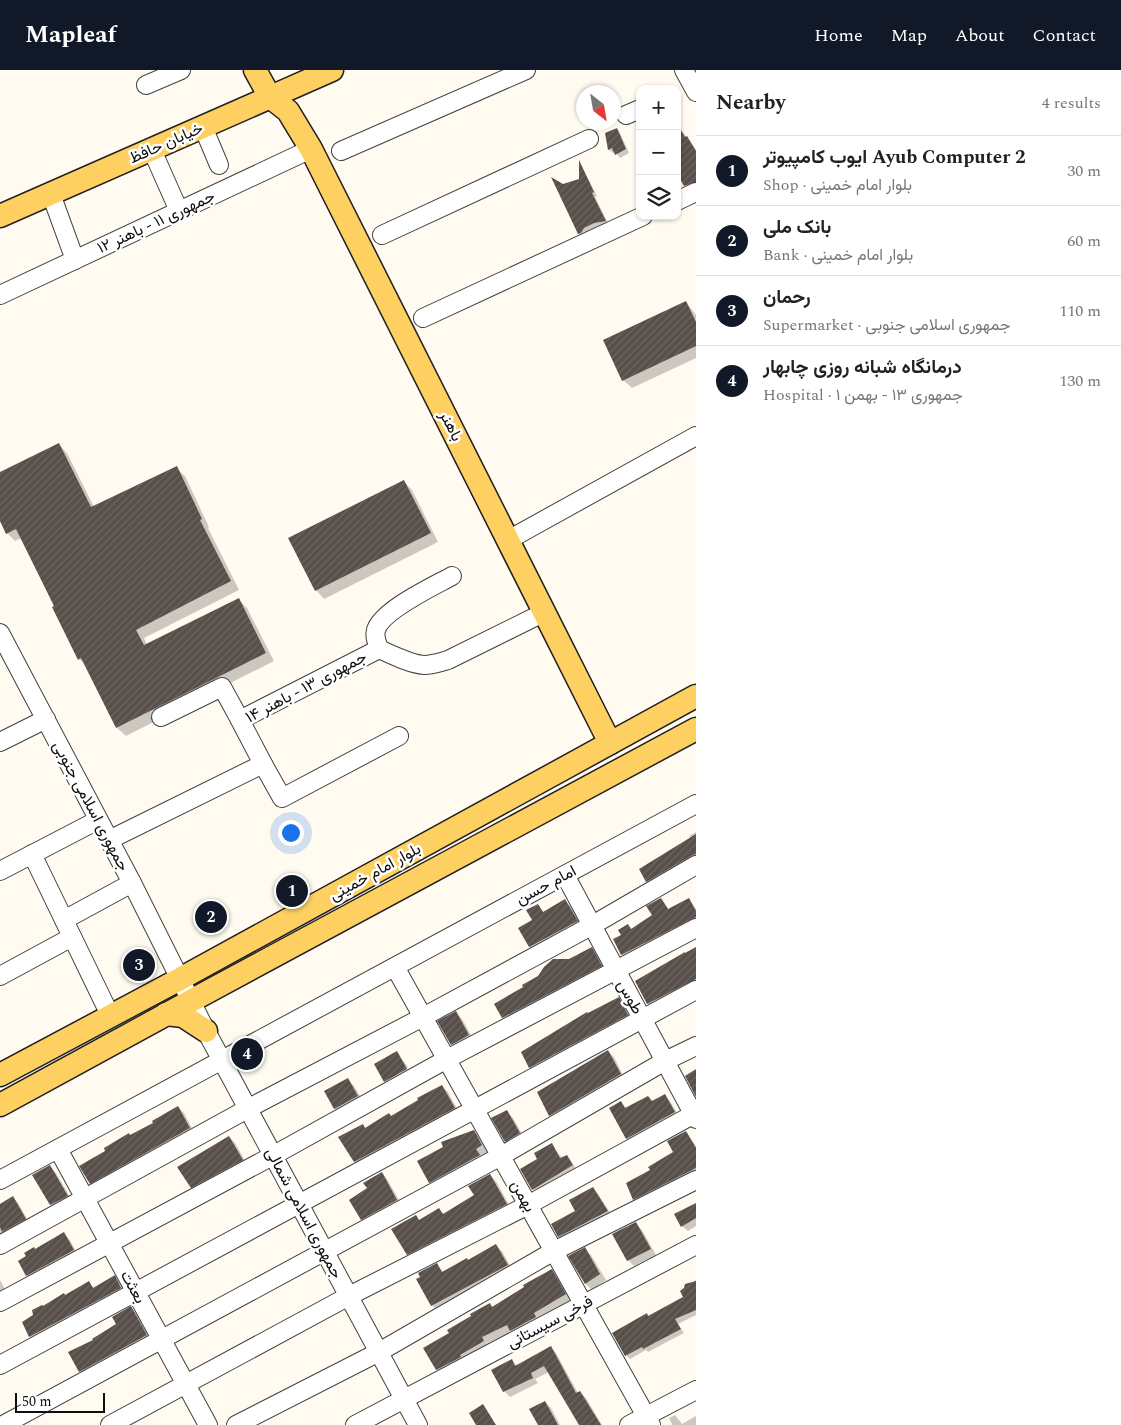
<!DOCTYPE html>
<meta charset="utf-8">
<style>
body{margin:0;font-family:Spectral,Vazirmatn,serif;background:#f6f6f6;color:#222}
.controls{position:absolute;right:15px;top:15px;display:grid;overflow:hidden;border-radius:10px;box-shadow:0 1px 4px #0004}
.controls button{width:45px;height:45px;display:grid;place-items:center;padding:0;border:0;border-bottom:1px solid #e0e0e0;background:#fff;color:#222;font:25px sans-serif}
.compass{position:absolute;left:576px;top:15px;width:45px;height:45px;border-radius:50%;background:#fff;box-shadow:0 1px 4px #0004;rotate:149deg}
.scale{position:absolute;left:15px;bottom:12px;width:90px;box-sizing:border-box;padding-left:5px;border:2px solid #0e0e0e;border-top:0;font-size:14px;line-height:18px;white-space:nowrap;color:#0e0e0e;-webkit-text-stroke:4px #fff;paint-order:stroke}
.you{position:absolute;left:290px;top:762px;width:18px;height:18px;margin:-12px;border:4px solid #fff;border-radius:50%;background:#1a73e8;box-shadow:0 0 0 8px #1a73e833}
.badge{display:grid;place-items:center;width:32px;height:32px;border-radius:50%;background:#111827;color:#fff;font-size:16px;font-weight:700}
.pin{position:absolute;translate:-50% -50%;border:2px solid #fff;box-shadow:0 1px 5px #0006}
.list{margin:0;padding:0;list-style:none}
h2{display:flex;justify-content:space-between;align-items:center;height:65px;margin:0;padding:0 20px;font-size:21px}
h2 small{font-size:16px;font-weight:400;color:#767676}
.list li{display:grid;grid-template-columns:32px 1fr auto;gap:15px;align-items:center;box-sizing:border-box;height:70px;padding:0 20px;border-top:1px solid #e0e0e0}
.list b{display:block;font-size:19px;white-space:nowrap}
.list p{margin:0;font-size:16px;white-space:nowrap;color:#767676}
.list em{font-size:16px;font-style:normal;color:#767676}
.icon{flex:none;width:28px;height:28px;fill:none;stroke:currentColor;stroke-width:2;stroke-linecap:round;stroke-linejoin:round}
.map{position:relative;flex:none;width:696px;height:1355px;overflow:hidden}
header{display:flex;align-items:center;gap:30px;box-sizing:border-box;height:70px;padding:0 25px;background:#111827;color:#fff}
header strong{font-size:24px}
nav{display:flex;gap:28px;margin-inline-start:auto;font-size:18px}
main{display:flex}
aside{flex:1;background:#fff}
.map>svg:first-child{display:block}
.shadow{fill:#0003}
.building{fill:url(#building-hatch)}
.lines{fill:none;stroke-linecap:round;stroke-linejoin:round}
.minor-casing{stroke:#414141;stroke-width:20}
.major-casing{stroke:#1f1f1f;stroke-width:25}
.minor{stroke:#fff;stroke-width:18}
.major{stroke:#fecf61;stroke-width:22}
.labels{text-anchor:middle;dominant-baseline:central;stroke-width:5;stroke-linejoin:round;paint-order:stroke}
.street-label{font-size:16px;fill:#0e0e0e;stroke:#fff}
</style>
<header>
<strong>Mapleaf</strong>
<nav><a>Home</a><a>Map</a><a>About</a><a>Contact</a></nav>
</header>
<main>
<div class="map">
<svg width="696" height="1355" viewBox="0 0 696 1355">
<defs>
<pattern id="building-hatch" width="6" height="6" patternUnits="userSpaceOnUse" patternTransform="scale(1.25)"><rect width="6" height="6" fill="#584f4a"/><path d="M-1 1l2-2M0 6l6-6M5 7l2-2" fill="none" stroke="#6b6460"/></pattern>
</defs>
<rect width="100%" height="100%" fill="#fffbf0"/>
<g class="shadow">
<path d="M677 54 696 80V115L689 119 685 115 677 88Z"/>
<path d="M616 59 620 63 629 83 620 88 615 82 613 83 609 80 606 64Z"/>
<path d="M580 93 597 126 595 127 609 155 599 156 588 161 583 167 579 164 554 110 563 116 580 110Z"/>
<path d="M686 232 696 245V288L632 318 623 310Z"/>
<path d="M59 375 67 383 94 437 176 398 185 406 209 457 208 458 239 520 144 568 147 575 238 529 247 538 274 591 126 666 117 658 86 595 79 589 22 468 15 471 7 463 0 449V404Z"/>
<path d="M404 412 412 420 438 472 324 529 316 520 290 469Z"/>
<path d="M696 762V789L651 815 647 811 691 769 689 766Z"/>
<path d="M661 829 669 840 688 829 696 839V853L627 889 622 885 615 870 654 846Z"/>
<path d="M565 831 571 837 583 858 537 883 530 877 520 859 534 850 537 836 544 843Z"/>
<path d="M591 879 598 885 607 902 509 954 503 947 569 890Z"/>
<path d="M696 879V918L654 939 648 934 636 912Z"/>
<path d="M618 929 623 933 631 949 534 1002 530 997 588 945Z"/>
<path d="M456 943 462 949 475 972 458 980 452 974Z"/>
<path d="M607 981 614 987 626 1011 556 1051 550 1045Z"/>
<path d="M397 983 408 997 385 1010V1012L376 994Z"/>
<path d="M409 999 412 1005 391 1017 386 1012Z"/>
<path d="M348 1010 354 1016 364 1032 341 1045 335 1039 326 1022Z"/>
<path d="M442 1016 448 1022 460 1044 361 1097 355 1091 363 1055 366 1059 392 1047Z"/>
<path d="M665 1026 670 1031 680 1048 632 1074 627 1069 611 1039 621 1033 626 1038 653 1032Z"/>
<path d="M178 1037 184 1043 195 1064 96 1118 91 1113 130 1067 155 1053Z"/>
<path d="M507 1042 513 1048 525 1069 512 1077 506 1071Z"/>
<path d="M473 1061 480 1067 488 1082 482 1085 485 1092 436 1118 430 1112Z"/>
<path d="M686 1062 696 1076V1105L640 1134 634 1129 651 1100 675 1083Z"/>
<path d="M229 1067 235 1073 248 1096 198 1123 192 1117Z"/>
<path d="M551 1075 562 1088 567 1086 578 1101 539 1125 533 1119 538 1089Z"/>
<path d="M50 1097 56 1103 73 1132 57 1141 51 1135 34 1105Z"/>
<path d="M382 1104 387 1109 402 1135 367 1154 362 1149 368 1119Z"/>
<path d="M490 1105 496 1111 512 1140 413 1190 408 1184 416 1147 420 1151 439 1140 444 1145 475 1125Z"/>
<path d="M593 1119 598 1124 612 1146 564 1172 559 1166Z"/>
<path d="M13 1128 18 1133 30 1154 0 1171V1136Z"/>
<path d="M696 1134V1156L688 1161 682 1156Z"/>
<path d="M636 1154 642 1160 656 1185 634 1196 628 1190Z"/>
<path d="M64 1164 70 1170 79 1187 34 1211 27 1205 36 1180Z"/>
<path d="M496 1176 502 1181 513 1201 437 1241 432 1235 437 1195 444 1203 469 1191Z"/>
<path d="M585 1179 591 1185 606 1210 592 1220 586 1214Z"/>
<path d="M552 1201 557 1207 571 1230 539 1250 517 1266 512 1261 486 1274 489 1277 443 1305 437 1299 451 1263 490 1235 493 1238Z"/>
<path d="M114 1207 120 1213 126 1224 36 1272 30 1266 23 1253 89 1213 94 1218Z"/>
<path d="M0 1210 8 1225 0 1230Z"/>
<path d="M696 1210V1245L678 1254 684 1263 648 1282 646 1280 630 1289 626 1285 649 1247 685 1228 686 1215Z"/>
<path d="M131 1238 137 1244 152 1272 86 1307 80 1301 94 1270 117 1254Z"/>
<path d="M551 1278 556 1283 578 1323 580 1322 586 1328 602 1355H580L549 1302 535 1309 538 1313 510 1327 504 1321 512 1291 518 1296Z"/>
<path d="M545 1332 551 1338 560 1355H539Z"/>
<path d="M675 1345 682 1354 696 1346V1355H671L672 1354 669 1348Z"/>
</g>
<g class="building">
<path d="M677 54 685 67 687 66 696 81V112L684 116 677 104Z"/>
<path d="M617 58 626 79 615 85 612 78 608 80 605 63Z"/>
<path d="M579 90 594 122 592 123 606 151 594 153 584 158 581 163 578 164 551 107 563 114 579 109Z"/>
<path d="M686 231 696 252V276L622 311 603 270Z"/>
<path d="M59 373 91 437 177 396 202 449 200 450 231 511 136 560 144 575 239 528 266 583 116 658 81 588 78 590 52 537 54 536 16 459 6 464 0 451V402Z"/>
<path d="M404 410 431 463 315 521 288 468Z"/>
<path d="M696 764V784L691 786 646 812 639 799Z"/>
<path d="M661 828 668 839 689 828 696 841V847L621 885 613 869 621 865 618 860 628 854 631 859 652 845 646 836Z"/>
<path d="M565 829 578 851 529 877 518 858 532 850 526 840 538 834 543 842Z"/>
<path d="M592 877 602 896 502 948 494 934 523 917 522 915 538 906 544 897 553 889H569Z"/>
<path d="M696 877V909L647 934 635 911 685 882V883Z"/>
<path d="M619 927 628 945 529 998 521 982 587 942 588 943Z"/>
<path d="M456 941 469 965 451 975 437 951Z"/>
<path d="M608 980 621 1004 549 1046 537 1022Z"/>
<path d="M397 981 407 999 384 1012 374 994Z"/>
<path d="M696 999V1027L685 1006Z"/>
<path d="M348 1008 358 1026 334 1039 324 1021Z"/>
<path d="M442 1015 455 1038 354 1092 338 1067 363 1054 365 1058 389 1043 391 1046 418 1030 417 1028Z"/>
<path d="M665 1024 675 1042 626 1069 609 1038 621 1031 625 1038 648 1026 652 1031Z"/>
<path d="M178 1036 190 1058 90 1114 79 1096 105 1081 104 1078 129 1063 130 1065 153 1053 152 1051Z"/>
<path d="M507 1040 520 1063 505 1072 491 1048Z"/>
<path d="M474 1060 482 1075 476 1079 480 1085 429 1113 417 1091 443 1077 441 1072Z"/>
<path d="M686 1061 696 1078V1098L633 1130 626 1113 650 1100 648 1097 673 1082 667 1071Z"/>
<path d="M229 1066 243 1090 191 1118 177 1097Z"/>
<path d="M552 1073 560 1088 567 1085 573 1095 532 1120 520 1099 537 1089 534 1083Z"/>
<path d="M50 1095 68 1126 50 1135 32 1105Z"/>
<path d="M382 1102 397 1130 361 1150 349 1130 367 1118 363 1113Z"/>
<path d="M490 1104 507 1134 407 1185 391 1159 416 1145 419 1150 439 1138 443 1144 474 1125 468 1116Z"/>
<path d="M593 1117 608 1141 558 1167 551 1154 575 1141 569 1130Z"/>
<path d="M13 1126 26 1149 2 1162 0 1157V1134Z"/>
<path d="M696 1133V1148L681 1157 674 1144Z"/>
<path d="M636 1152 651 1179 627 1191 612 1164Z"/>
<path d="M64 1162 74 1180 26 1206 18 1191 26 1186 24 1183 34 1177 35 1179Z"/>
<path d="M496 1174 508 1195 431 1236 416 1209 420 1207 418 1203 437 1193 442 1202 467 1188 468 1190Z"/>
<path d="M585 1177 600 1204 585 1214 568 1186Z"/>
<path d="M552 1199 566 1224 534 1243 536 1247 510 1261 507 1255 482 1267 484 1271 460 1285 461 1287 436 1300 423 1278 449 1263 447 1260 471 1246 470 1244 490 1233 492 1237 524 1217 523 1215Z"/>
<path d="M115 1205 121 1218 29 1267 22 1252 33 1245 32 1240 42 1235 43 1236 64 1223 65 1225 89 1211 93 1218Z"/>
<path d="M696 1211V1240L675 1249 681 1259 643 1279 642 1277 625 1286 612 1263 647 1243 648 1246 683 1227 680 1221 684 1218 685 1214Z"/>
<path d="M131 1236 147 1265 79 1302 68 1282 93 1270 92 1269 116 1254 112 1247Z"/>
<path d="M551 1276 576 1323 580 1321 601 1355H579L544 1296 531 1303 533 1308 503 1322 491 1300 512 1289 515 1296Z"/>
<path d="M545 1331 558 1355H538L529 1339Z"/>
<path d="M483 1334 496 1355H476L469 1343Z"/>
</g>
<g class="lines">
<defs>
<g id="minor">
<path d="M684 0 696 22"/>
<path d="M146 15 181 0"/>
<path d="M626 45 640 39"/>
<path d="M203 57 219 95"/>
<path d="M152 80 179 141"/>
<path d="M341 81 526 0"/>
<path d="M51 124 75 190"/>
<path d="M677 131 696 122"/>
<path d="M382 165 589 69"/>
<path d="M0 225 311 79"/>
<path d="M423 248 643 146"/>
<path d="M508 470 696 366"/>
<path d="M0 563 132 813 206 961 418 1355"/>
<path d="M379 579C377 572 374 567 376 560 382 540 434 516 452 506"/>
<path d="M161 647 222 617 240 650"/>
<path d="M0 672 46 649"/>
<path d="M263 694 282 728 399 666"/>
<path d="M109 770 263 694 240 650 379 579C393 585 410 594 424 595 432 595 441 592 448 590L545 542"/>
<path d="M32 784 110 945"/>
<path d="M0 801 98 750"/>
<path d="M565 805 696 1049"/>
<path d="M64 850 132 813"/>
<path d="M395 897 651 1355"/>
<path d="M0 906 72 867"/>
<path d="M58 1079 208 1355"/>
<path d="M0 1110 696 734"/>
<path d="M0 1175 249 1038 423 947 591 856 696 795"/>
<path d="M0 1232 274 1085 447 989 696 858"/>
<path d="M0 1295 696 920"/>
<path d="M3 1355 501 1086 665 991 696 976"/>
<path d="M110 1355 349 1226 528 1135 696 1043"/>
<path d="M236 1355 379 1282 554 1181 696 1110"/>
<path d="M355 1355 696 1175"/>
<path d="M629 1355 696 1320"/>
</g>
<g id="major">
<path d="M255 0 270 27 288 41 311 79 610 673"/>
<path d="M0 146 332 0"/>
<path d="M166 944 183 946 206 961"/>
<path d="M0 1005 180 909 696 626"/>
<path d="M0 1035 211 920 696 659"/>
</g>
</defs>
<use href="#minor" class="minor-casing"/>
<use href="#major" class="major-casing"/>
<use href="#minor" class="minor"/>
<use href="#major" class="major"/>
</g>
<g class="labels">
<g class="street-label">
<text transform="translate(166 73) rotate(-24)">خیابان حافظ</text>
<text transform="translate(156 152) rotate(-25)">جمهوری ۱۱ - باهنر ۱۲</text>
<text transform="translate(451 356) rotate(63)">باهنر</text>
<text transform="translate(306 617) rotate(-28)">جمهوری ۱۳ - باهنر ۱۴</text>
<text transform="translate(91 736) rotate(62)">جمهوری اسلامی جنوبی</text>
<text transform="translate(375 802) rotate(-29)">بلوار امام خمینی</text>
<text transform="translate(546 815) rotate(-28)">امام حسن</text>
<text transform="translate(630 927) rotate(61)">طوس</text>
<text transform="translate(523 1126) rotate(61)">بهمن</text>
<text transform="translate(304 1143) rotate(62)">جمهوری اسلامی شمالی</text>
<text transform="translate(133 1217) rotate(61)">بعثت</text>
<text transform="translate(550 1252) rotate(-28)">فرخی سیستانی</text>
</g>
</g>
</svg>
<div class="controls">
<button>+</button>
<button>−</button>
<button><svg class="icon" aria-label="layers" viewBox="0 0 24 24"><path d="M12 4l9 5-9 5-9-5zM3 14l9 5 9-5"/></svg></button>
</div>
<svg class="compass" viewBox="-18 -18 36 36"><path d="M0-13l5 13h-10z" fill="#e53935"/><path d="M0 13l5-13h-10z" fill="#767676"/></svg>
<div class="scale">50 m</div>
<div class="you"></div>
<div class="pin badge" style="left:292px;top:821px">1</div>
<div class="pin badge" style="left:211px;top:847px">2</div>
<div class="pin badge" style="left:139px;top:895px">3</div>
<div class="pin badge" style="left:247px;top:984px">4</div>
</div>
<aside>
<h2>Nearby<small>4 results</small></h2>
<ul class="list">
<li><span class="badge">1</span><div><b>ایوب کامپیوتر Ayub Computer 2</b><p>Shop · بلوار امام خمینی</p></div><em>30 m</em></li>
<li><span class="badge">2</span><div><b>بانک ملی</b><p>Bank · بلوار امام خمینی</p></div><em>60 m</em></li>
<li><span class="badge">3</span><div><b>رحمان</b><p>Supermarket · جمهوری اسلامی جنوبی</p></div><em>110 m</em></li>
<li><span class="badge">4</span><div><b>درمانگاه شبانه روزی چابهار</b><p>Hospital · جمهوری ۱۳ - بهمن ۱</p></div><em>130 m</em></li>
</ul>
</aside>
</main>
